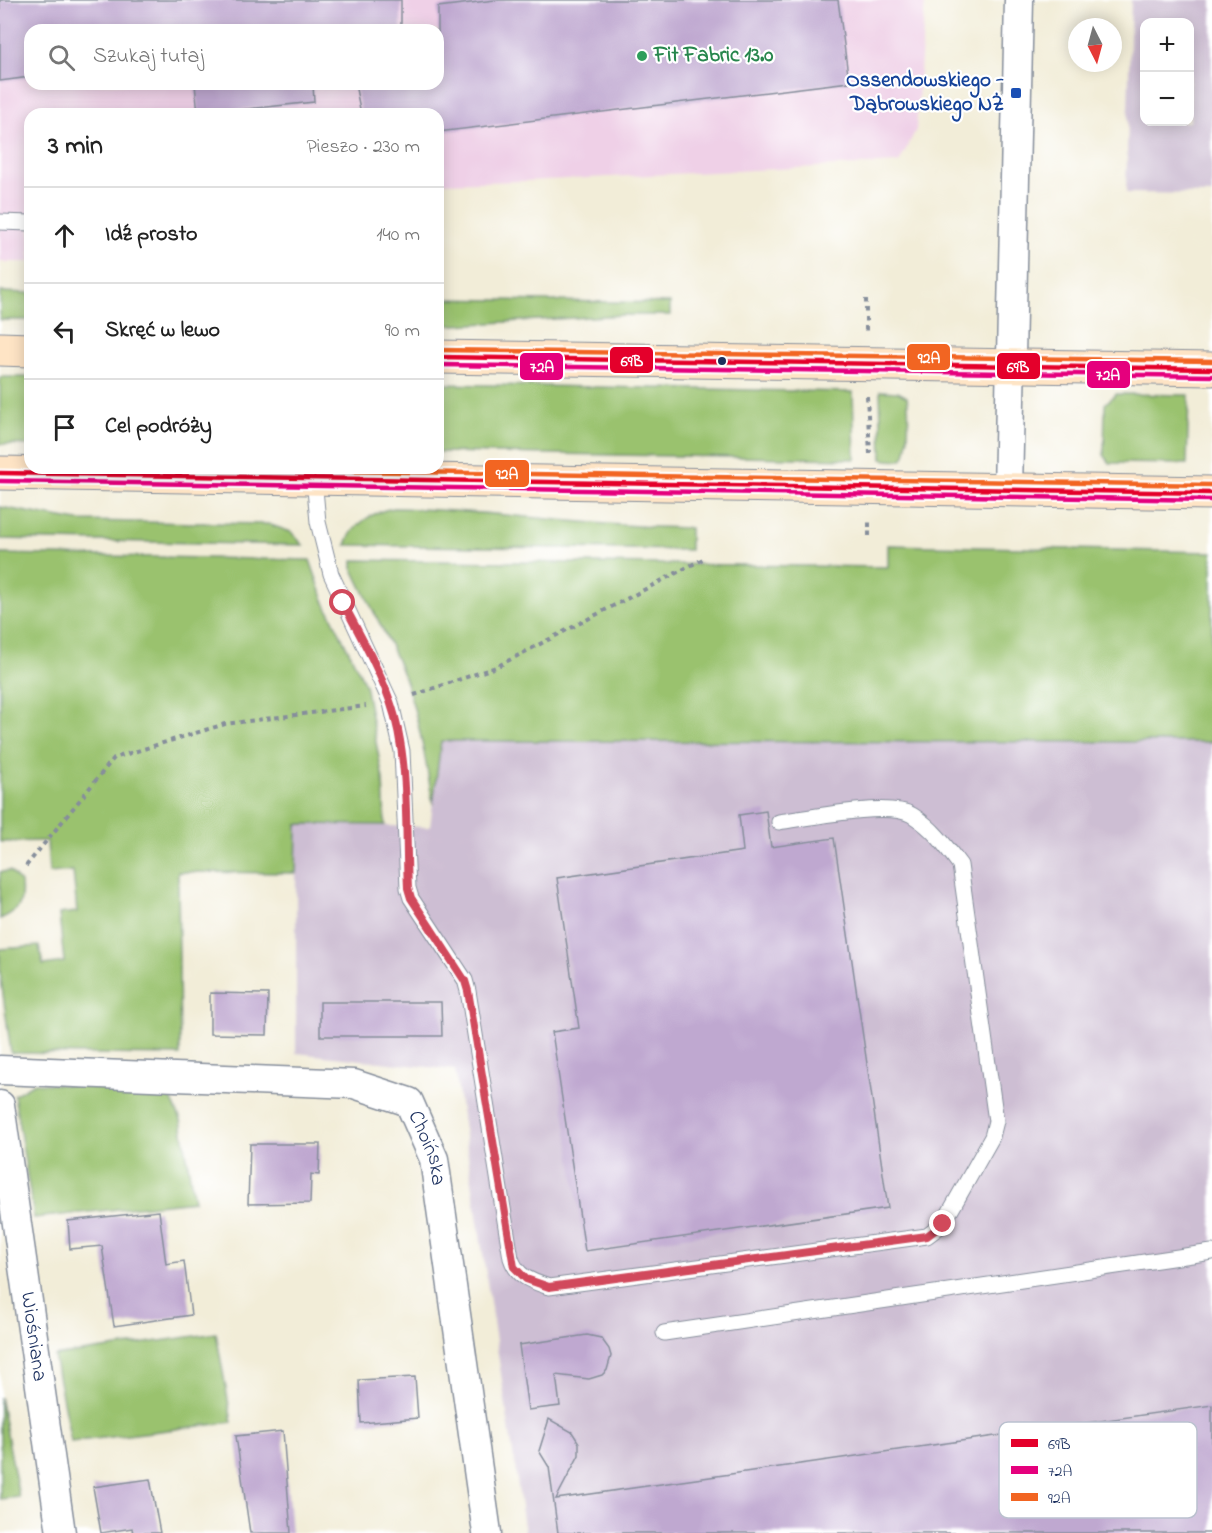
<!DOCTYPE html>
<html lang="pl">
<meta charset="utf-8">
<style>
body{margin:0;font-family:"Indie Flower",sans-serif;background:#f2f2f2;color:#222}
.controls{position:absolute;right:18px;top:18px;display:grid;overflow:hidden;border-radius:12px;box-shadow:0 3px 15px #0003}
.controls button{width:54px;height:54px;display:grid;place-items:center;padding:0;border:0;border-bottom:2px solid #e0e0e0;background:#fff;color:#222;font:30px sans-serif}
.compass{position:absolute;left:1068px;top:18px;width:54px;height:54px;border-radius:50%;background:#fff;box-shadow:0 3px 15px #0003;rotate:174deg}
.stop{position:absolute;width:18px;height:18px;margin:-14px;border:4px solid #d1495b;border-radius:50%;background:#fff}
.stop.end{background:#d1495b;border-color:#fff;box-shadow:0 2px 6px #0008}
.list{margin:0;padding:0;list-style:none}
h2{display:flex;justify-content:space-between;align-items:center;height:78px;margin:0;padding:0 24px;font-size:26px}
h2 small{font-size:20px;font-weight:400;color:#767676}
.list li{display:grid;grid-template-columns:39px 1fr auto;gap:18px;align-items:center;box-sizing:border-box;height:96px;padding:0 24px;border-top:2px solid #e0e0e0}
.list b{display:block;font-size:22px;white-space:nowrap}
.list em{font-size:20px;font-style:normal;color:#767676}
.icon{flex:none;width:33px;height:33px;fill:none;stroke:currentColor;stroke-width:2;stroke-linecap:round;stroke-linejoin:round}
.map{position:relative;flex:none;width:1212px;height:1533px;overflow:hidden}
.search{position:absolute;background:#fff;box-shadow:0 3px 15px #0003;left:24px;top:24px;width:420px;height:66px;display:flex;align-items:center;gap:15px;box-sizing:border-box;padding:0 21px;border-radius:18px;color:#767676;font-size:22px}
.panel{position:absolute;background:#fff;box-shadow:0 3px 15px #0003;left:24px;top:108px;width:420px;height:366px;border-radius:18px}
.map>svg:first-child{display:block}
.built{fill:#efd0e7;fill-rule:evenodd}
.industrial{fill:#cdbed3;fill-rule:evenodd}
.green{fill:#9ac26e;stroke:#5a7866;stroke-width:1.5}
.building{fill:#bfa8d0}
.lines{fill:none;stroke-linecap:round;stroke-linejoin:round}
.service-casing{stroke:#868e9b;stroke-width:17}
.minor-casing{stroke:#868e9b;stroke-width:31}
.secondary-casing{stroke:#868e9b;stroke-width:35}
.path{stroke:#868e9b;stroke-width:4;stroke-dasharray:4.5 4.5;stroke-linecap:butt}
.service{stroke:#fff;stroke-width:15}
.minor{stroke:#fff;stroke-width:28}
.secondary{stroke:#fee4c5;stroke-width:33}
.bus-1-casing{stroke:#fff;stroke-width:9}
.bus-2-casing{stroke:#fff;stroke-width:9}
.bus-3-casing{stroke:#fff;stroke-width:9}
.bus-1{stroke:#e4002b;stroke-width:4.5}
.bus-2{stroke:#e5007d;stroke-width:4.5}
.bus-3{stroke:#f26522;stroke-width:4.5}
.route{stroke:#d1495b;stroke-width:8}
.leisure-dot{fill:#2e9e5b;stroke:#fff;stroke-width:2}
.transit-dot{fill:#1a4fb4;stroke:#fff;stroke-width:2}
.bus-dot{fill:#1b2f5e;stroke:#fff;stroke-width:2}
.labels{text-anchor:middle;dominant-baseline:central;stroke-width:4.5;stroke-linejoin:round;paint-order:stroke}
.leisure-label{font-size:21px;font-weight:bold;fill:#27864d;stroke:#fff;text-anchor:start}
.transit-label{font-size:21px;font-weight:bold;fill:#164399;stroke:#fff;text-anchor:end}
.street-label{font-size:21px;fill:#1b2f5e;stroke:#fff}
.key{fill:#fff;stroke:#bbc1cf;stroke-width:1.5}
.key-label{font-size:16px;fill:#1b2f5e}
.line-badge{stroke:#fff;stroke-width:2}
.badge-label{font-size:16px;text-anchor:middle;font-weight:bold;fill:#fff}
</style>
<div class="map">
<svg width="1212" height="1533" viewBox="0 0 1212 1533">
<rect width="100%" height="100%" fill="#fff"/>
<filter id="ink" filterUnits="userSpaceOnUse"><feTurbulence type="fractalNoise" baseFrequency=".0167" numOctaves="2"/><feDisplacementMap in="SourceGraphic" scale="12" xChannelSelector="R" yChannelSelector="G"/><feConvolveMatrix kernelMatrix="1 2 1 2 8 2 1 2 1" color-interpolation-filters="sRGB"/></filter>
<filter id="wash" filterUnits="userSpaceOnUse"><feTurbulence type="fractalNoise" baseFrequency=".008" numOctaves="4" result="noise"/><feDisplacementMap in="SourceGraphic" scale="24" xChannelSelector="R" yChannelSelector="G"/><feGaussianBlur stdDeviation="1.35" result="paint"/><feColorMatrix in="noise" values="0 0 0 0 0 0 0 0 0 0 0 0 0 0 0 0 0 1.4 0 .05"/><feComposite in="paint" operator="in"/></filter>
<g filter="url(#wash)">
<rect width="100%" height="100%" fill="#f2edd8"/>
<path class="built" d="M0 0H925L916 130 899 163 526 181 438 183V114H30V262H0ZM30 30H438V84H30Z"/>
<g class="industrial">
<path d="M1131 0H1212V194L1126 193ZM1144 22H1190V122H1144Z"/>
<path d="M440 741 1212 742V1533H525L455 1070 296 1053V824L430 827Z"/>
</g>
<g class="green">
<path d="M0 292 30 293V320H0Z"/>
<path d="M438 299 670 303V315H624L438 326Z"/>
<path d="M0 377H30V445L0 444Z"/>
<path d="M438 384 853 392 855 459 438 452Z"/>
<path d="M880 391 898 392 907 397C909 407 910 454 902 459 896 462 888 460 882 459Z"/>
<path d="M1116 394 1189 395 1187 464 1110 463 1104 455 1105 404Z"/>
<path d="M0 507 78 521 268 524 291 532 303 545 0 539Z"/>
<path d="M394 508C493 510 592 527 690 528V550L346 545C352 524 374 511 394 508Z"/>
<path d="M888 545 1212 552V742L441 741 433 804C426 764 420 722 406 683 392 643 370 607 353 569V560L888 567Z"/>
<path d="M0 554 310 560 325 603 365 684 383 779 385 825 297 824 296 873 178 872 180 1055 11 1053 0 972V949L39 946 43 965 64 962 59 914 77 912 73 871 49 873 47 841 0 842Z"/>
<path d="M10 871 21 883C23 905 20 910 0 919V872Z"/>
<path d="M34 1083 167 1090 181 1120 194 1201 34 1218 14 1095Z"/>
<path d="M216 1333 232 1422 71 1442 54 1356Z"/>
<path d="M0 1397 19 1497 0 1499Z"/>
</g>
<g id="blocks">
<g class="building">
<path d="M0 0H401V30H30V77L0 81Z"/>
<path d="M495 0H838L849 82 438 132V114H361L355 84H438V7Z"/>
<path d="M195 84H313L314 102 198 114Z"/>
<path d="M766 811 771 847 834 838 888 1208 585 1251 552 1032 579 1028 557 878 743 851 739 815Z"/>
<path d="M210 993 268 994 267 1035 210 1034Z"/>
<path d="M320 1002H441L442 1036H320Z"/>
<path d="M250 1144H320L319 1175 311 1174 310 1203 248 1204Z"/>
<path d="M159 1211 166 1264 184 1261 191 1315 114 1326 102 1246 70 1249 68 1221Z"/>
<path d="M587 1335 601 1338 609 1349 611 1356 607 1370 602 1375 589 1379 556 1375 560 1406 528 1410 519 1345Z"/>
<path d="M415 1377 418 1418 361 1423 359 1380Z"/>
<path d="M1212 1405V1533H558L549 1467 539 1451 549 1419 572 1432 579 1443V1455L556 1499Z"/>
<path d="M283 1431 291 1533H250L236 1436Z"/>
<path d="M150 1479 160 1533H133L132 1528 101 1533 93 1487Z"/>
</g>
</g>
</g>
<g filter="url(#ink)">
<use href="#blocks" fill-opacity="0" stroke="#868e9b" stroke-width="1.5"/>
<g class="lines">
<defs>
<g id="service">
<path d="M0 222 30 223"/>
<path d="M314 478 318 522 331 574 391 703 402 751 408 888 411 898 465 980 468 991 511 1258C517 1277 531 1281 549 1287L927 1236 943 1224 992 1137 996 1121 960 865C946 846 933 828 912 815 888 801 808 818 779 822"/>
<path d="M664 1333 1212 1252"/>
</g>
<g id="minor">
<path d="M1008 490 1019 0"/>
<path id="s1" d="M0 1070 354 1084 409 1102 434 1159 487 1533"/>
<path id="s2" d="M0 1105 61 1533"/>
</g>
<g id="secondary">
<path d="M0 349 30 350"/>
<path d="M438 357 1212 369"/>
<path d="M0 473 1212 493"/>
</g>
</defs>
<use href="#service" class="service-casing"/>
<use href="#minor" class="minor-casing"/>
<use href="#secondary" class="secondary-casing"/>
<g class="path">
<path d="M866 299V331"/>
<path d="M867 396 870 454"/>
<path d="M869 536V521"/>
<path d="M414 695 496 667 705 558"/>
<path d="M26 866 114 758 225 724 366 706"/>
</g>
<use href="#service" class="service"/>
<use href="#minor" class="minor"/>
<use href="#secondary" class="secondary"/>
<defs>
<g id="bus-1">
<path d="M438 357 1212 369"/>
<path d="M0 473 1212 493"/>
</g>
<g id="bus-2">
<path d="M438 365 1212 376"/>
<path d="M0 481 1212 500"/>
</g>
<g id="bus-3">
<path d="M438 350 1212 361"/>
<path d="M152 468 1212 485"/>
</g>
</defs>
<use href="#bus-1" class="bus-1-casing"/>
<use href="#bus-2" class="bus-2-casing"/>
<use href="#bus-3" class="bus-3-casing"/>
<use href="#bus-1" class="bus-1"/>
<use href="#bus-2" class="bus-2"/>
<use href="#bus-3" class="bus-3"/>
</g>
</g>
<g class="lines" filter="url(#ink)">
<path class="route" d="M343 603C360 635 378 667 390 701 410 757 405 829 408 888L411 898 465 981 468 991 514 1267 526 1279 549 1287 927 1236 943 1224"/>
</g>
<circle class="leisure-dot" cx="642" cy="56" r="6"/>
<rect class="transit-dot" x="1010" y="87" width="12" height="12" rx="3"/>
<circle class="bus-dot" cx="722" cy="361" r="5"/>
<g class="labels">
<g class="leisure-label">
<text x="654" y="56">Fit Fabric 13.0</text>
</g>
<g class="transit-label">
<text x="1004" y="81">Ossendowskiego -<tspan x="1004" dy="24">Dąbrowskiego NŻ</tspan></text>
</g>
<g class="street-label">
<text stroke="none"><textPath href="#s1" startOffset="462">Choińska</textPath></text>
<text stroke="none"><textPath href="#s2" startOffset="234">Wiośniana</textPath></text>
</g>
</g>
<rect x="999" y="1422" width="198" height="96" rx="9" class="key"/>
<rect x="1011" y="1439" width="27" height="8" fill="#e4002b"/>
<rect x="1011" y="1466" width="27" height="8" fill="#e5007d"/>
<rect x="1011" y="1493" width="27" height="8" fill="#f26522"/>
<g class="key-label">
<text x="1048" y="1449">69B</text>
<text x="1048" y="1476">72A</text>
<text x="1048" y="1503">92A</text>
</g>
<g class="line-badge">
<rect x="906" y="343" width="45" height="28" rx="6" fill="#f26522"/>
<rect x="609" y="346" width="45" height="28" rx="6" fill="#e4002b"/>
<rect x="996" y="352" width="45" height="28" rx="6" fill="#e4002b"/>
<rect x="519" y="352" width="45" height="29" rx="6" fill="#e5007d"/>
<rect x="1086" y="360" width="45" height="29" rx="6" fill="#e5007d"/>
<rect x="484" y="459" width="46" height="29" rx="6" fill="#f26522"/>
</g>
<g class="badge-label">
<text x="929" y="363">92A</text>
<text x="632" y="366">69B</text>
<text x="1018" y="372">69B</text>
<text x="542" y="372">72A</text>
<text x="1108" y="380">72A</text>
<text x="507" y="479">92A</text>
</g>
</svg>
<div class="controls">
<button>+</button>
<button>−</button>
</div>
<svg class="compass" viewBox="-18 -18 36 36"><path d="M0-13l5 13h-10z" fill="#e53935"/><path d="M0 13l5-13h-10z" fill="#767676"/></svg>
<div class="stop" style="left:343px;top:603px"></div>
<div class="stop end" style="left:943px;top:1224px"></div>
<div class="search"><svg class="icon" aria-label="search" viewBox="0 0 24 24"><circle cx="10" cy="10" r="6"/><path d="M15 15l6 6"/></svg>Szukaj tutaj</div>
<section class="panel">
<h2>3 min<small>Pieszo · 230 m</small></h2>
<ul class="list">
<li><svg class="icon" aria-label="ahead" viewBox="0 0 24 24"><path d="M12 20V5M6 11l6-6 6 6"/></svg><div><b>Idź prosto</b></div><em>140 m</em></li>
<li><svg class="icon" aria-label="left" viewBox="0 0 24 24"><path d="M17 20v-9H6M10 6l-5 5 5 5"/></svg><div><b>Skręć w lewo</b></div><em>90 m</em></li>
<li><svg class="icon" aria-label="arrive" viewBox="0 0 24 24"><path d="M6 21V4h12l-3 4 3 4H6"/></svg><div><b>Cel podróży</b></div></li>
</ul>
</section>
</div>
